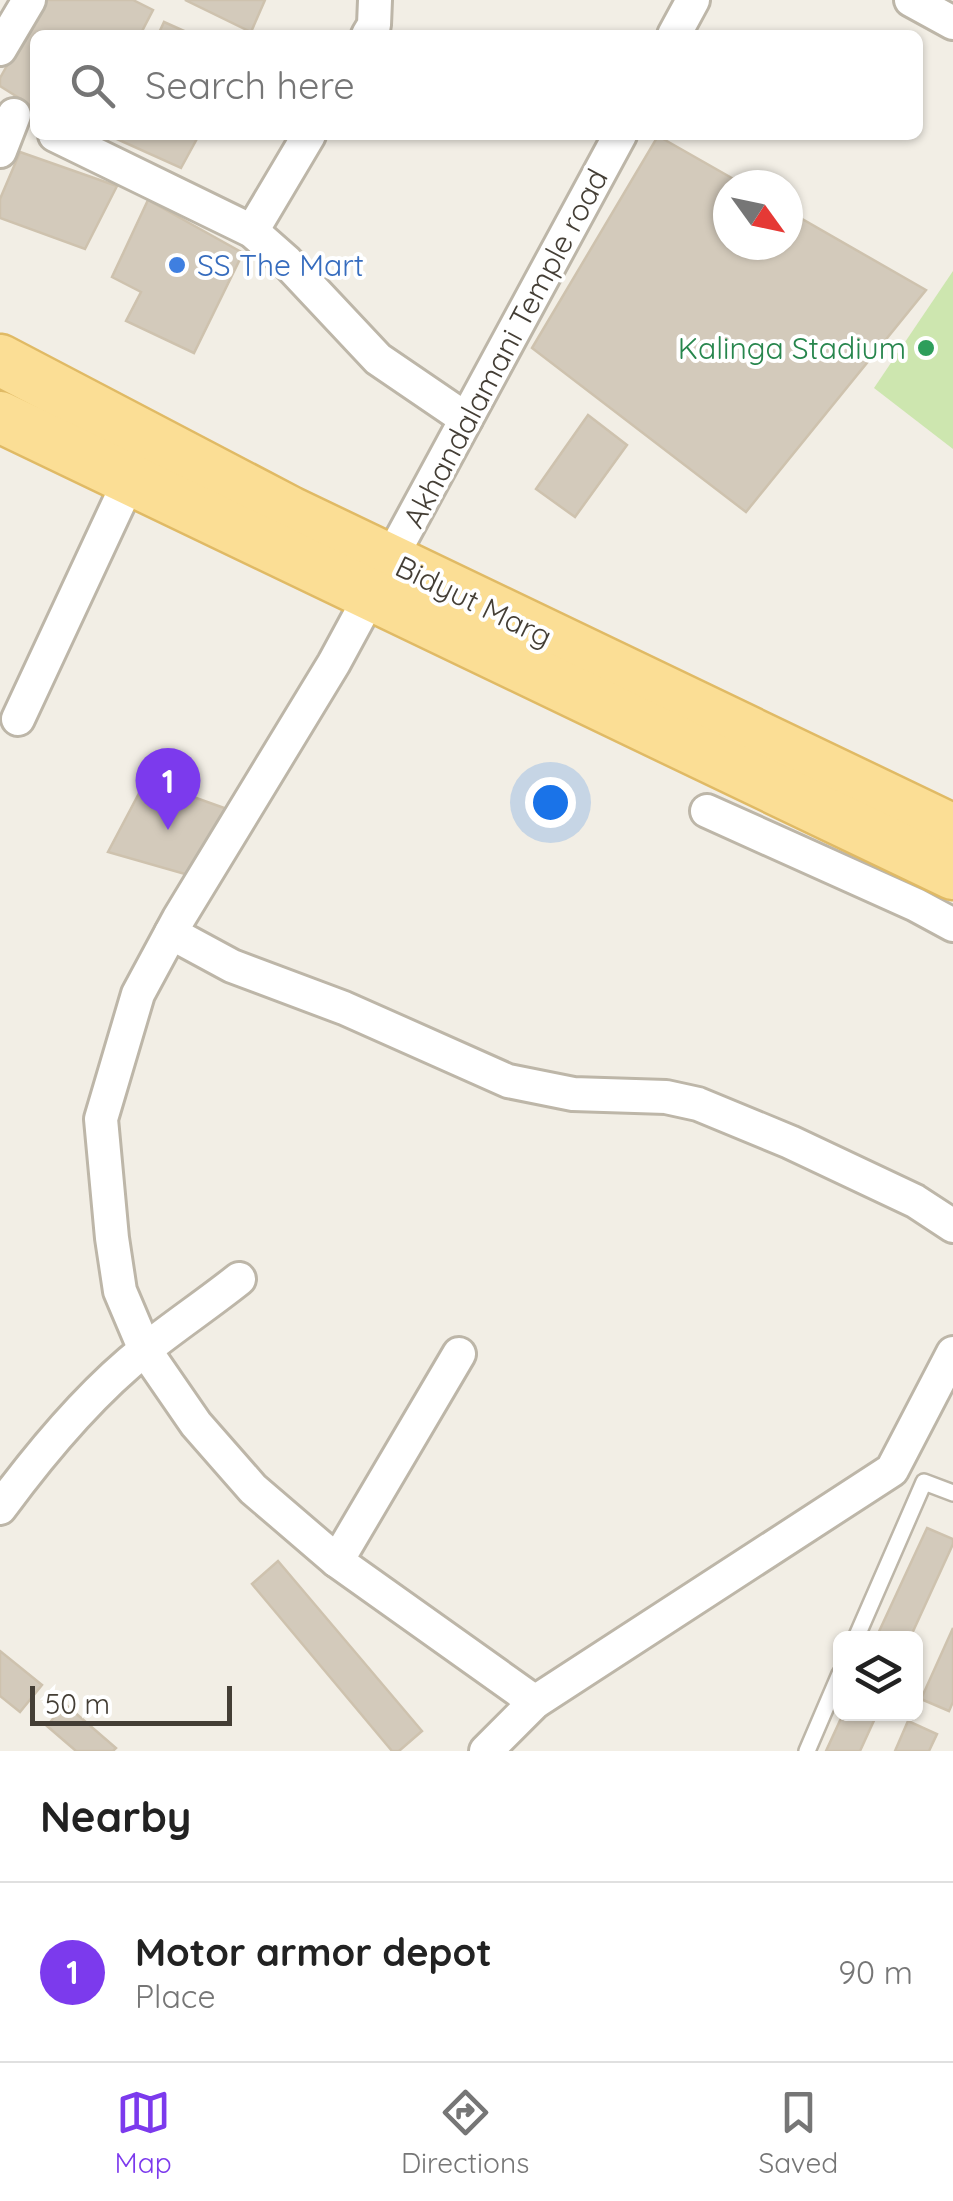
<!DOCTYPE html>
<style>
body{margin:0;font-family:Quicksand,sans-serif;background:#f6f6f6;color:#222}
.controls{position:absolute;right:30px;bottom:30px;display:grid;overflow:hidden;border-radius:15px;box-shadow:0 2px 8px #0004}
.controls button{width:90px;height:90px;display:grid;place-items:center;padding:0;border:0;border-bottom:2px solid #e0e0e0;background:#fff;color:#222;font:50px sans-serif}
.compass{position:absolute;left:713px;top:170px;width:90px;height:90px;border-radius:50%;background:#fff;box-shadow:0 2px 8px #0004;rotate:123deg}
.scale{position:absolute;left:30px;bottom:25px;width:202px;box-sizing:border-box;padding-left:10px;border:5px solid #443e35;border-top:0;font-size:28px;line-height:35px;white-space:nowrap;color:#443e35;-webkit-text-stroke:8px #fff;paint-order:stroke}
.you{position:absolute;left:550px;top:802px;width:35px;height:35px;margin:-25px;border:8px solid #fff;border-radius:50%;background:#1a73e8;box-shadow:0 0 0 15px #1a73e833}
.badge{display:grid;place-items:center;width:65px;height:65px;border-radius:50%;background:#7c3aed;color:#fff;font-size:32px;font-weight:700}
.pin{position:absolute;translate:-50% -82px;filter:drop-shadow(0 2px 5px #0008)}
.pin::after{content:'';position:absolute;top:52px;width:35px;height:30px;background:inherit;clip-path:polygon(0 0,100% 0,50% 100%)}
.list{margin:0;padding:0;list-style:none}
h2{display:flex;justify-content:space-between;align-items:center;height:130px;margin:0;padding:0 40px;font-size:42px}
h2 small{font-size:32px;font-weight:400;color:#767676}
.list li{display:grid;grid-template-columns:65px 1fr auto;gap:30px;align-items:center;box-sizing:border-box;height:180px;padding:0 40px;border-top:2px solid #e0e0e0}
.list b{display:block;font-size:38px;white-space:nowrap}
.list p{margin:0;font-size:32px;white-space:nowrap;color:#767676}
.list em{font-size:32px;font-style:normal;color:#767676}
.icon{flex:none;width:55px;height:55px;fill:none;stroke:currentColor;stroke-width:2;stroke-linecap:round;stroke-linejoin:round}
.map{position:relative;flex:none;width:953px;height:1751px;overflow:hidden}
.search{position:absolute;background:#fff;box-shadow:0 2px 8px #0004;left:30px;right:30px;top:30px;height:110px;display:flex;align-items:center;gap:25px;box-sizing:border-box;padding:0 35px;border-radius:15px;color:#767676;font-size:38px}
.sheet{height:310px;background:#fff}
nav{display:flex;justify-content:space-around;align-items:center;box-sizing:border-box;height:140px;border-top:2px solid #e0e0e0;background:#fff;font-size:28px;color:#767676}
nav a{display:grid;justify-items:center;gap:5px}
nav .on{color:#7c3aed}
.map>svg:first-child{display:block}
.green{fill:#cde6af}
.building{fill:#d3cabb;stroke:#cec2ae;stroke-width:2.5}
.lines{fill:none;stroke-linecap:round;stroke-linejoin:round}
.lane-casing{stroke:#bdb6a8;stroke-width:20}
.street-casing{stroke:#bdb6a8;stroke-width:38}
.primary-casing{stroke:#e0ba65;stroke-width:55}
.lane{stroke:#fff;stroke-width:15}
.street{stroke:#fff;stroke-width:32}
.primary{stroke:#fbde95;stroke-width:50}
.shop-dot{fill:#3f7fe0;stroke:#fff;stroke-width:4}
.leisure-dot{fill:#2e9e5b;stroke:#fff;stroke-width:4}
.labels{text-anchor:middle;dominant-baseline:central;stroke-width:8;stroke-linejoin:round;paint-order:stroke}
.shop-label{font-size:30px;fill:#366cbe;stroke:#fff;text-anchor:start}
.street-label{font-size:30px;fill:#443e35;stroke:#fff}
.leisure-label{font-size:30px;fill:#27864d;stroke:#fff;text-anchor:end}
</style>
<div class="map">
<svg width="953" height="1751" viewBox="0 0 953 1751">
<rect width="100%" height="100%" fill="#f2eee5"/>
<path class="green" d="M953 271V449L874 388Z"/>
<g class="building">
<path d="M44 0H133L153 10 140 35H35V108L0 86V78Z"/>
<path d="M185 0H265L251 32Z"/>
<path d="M164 22 193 35H158Z"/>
<path d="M108 135H199L181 168Z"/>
<path d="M658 136 744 185H728V245H788V211L926 290 746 512 532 348Z"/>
<path d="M20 152 117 186 85 249 0 218V199Z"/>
<path d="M148 200 243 253 194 353 126 321 141 292 112 277Z"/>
<path d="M588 415 627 445 575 517 536 489Z"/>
<path d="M146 780 227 809 192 876 108 852Z"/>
<path d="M927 1528 953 1539V1544L910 1638H876Z"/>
<path d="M278 1561 422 1731 399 1751H392L252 1584Z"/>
<path d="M953 1628V1702L949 1711 921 1699Z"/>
<path d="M0 1651 42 1685 20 1712 0 1696Z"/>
<path d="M65 1704 116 1748 113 1751H76L47 1726Z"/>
<path d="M843 1714H877L860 1751H826Z"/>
<path d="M908 1721 937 1734 929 1751H895Z"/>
</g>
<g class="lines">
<defs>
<g id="lane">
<path d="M856 1638 924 1482 953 1493"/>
<path d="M807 1751 840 1674"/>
</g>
<g id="street">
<path d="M911 0 953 23"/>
<path d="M368 35 374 25 375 0"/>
<path d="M674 35 693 0"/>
<path d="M0 49 29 0"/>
<path d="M55 135 252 231 286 261 378 359 466 419"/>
<path d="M0 151 14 115"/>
<path d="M252 231 309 135"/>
<path d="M18 719 130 479"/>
<path d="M707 811 916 905 953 925"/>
<path d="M171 933 232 966 344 1008 508 1081 573 1094 666 1097 698 1104 790 1142 915 1201 953 1226"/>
<path d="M0 1508C42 1451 90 1393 146 1349 176 1325 209 1303 239 1279"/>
<path d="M337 1561 459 1354"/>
<path d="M535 1702 337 1561 253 1489 196 1424 145 1350 120 1291 112 1238 101 1119 138 994 179 918 334 663 620 135"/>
<path d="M486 1751 535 1702 892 1470 953 1353"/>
</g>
<g id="primary">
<path d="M0 360 290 512 953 830"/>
<path d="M0 417 953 874"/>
</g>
</defs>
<use href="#lane" class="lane-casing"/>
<use href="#street" class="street-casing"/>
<use href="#primary" class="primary-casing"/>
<use href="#lane" class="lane"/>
<use href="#street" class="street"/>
<use href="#primary" class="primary"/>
</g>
<circle class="shop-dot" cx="177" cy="265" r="10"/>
<circle class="leisure-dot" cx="926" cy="348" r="10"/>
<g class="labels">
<g class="shop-label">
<text x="197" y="265">SS The Mart</text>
</g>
<g class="street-label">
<text transform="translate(505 348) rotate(-62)">Akhandalamani Temple road</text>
<text transform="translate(474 601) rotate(26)">Bidyut Marg</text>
</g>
<g class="leisure-label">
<text x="906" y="348">Kalinga Stadium</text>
</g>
</g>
</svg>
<div class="controls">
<button><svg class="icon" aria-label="layers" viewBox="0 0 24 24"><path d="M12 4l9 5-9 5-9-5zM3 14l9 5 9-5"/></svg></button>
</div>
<svg class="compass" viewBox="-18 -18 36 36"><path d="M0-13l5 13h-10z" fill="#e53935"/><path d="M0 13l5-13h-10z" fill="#767676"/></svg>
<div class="scale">50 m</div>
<div class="you"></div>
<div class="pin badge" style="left:168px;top:830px">1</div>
<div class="search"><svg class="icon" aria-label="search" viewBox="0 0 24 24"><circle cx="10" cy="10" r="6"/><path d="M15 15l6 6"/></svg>Search here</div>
</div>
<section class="sheet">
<h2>Nearby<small></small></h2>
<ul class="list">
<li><span class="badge">1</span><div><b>Motor armor depot</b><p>Place</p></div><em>90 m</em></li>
</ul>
</section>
<nav>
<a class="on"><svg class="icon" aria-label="map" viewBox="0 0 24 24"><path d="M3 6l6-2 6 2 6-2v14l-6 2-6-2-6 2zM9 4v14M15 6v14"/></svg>Map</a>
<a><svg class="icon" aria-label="directions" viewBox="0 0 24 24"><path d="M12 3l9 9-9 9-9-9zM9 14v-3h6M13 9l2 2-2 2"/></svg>Directions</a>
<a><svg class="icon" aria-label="saved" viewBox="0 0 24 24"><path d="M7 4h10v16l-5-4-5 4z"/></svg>Saved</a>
</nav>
